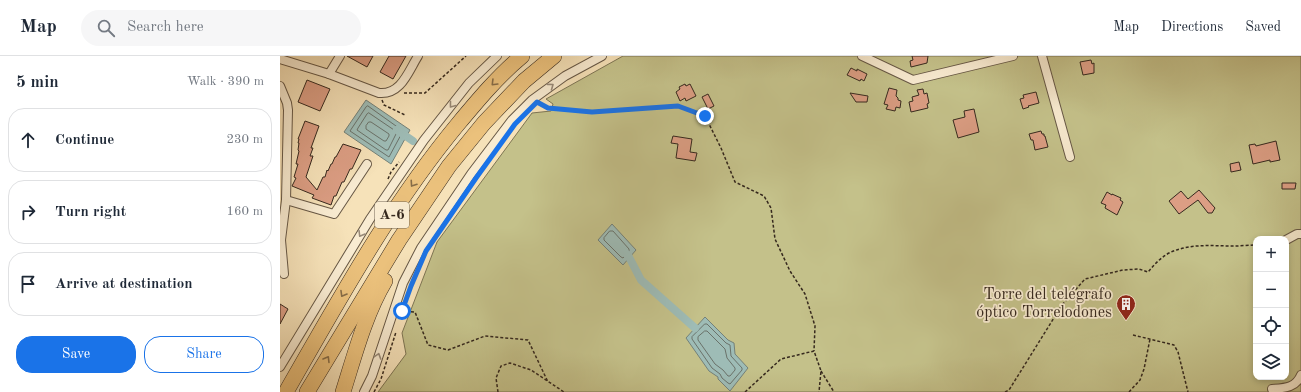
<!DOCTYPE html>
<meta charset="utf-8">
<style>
body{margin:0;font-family:"Old Standard TT",serif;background:#f6f6f7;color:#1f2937}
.controls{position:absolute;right:12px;bottom:12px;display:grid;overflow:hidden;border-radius:8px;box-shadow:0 2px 6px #0003}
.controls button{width:36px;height:36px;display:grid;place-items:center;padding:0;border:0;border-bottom:1px solid #e0e1e3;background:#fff;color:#1f2937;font:20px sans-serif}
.stop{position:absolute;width:12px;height:12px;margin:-9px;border:3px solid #1a73e8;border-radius:50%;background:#fff}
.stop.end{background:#1a73e8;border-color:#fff;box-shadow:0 1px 4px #0008}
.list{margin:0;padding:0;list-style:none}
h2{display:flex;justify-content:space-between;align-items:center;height:52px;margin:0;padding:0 16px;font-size:17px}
h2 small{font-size:13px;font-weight:400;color:#747a83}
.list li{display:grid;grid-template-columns:26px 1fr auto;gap:12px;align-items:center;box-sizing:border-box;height:64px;margin:0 8px 8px;padding:0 8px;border:1px solid #e0e1e3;border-radius:16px}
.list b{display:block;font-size:15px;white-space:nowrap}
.list em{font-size:13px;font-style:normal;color:#747a83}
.actions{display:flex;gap:8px;padding:12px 16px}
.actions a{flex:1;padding:9px 0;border:1px solid #1a73e8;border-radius:16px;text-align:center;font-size:14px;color:#1a73e8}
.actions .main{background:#1a73e8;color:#fff}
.icon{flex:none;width:22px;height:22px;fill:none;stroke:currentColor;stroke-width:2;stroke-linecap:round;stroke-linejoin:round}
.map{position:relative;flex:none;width:1021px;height:336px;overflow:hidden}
header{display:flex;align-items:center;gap:24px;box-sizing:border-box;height:56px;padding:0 20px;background:#fff;border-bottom:1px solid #e0e1e3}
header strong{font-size:19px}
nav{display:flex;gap:22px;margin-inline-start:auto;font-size:14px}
.search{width:280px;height:36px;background:#f6f6f7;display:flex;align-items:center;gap:10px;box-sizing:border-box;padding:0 14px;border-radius:22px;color:#747a83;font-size:15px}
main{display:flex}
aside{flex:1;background:#fff}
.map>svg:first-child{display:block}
.green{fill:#c4c18a;stroke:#7d7554;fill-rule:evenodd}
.water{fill:#9ebcb6;stroke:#748179}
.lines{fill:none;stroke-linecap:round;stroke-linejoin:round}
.shore{stroke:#6a726a;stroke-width:1}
.canal{stroke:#9ebcb6;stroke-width:8}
.building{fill:#dc9e84;stroke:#36291e}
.minor-casing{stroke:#665745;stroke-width:10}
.motorway-casing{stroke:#36291e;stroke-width:16}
.path{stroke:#36291e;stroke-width:1.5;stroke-dasharray:3 2;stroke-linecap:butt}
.minor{stroke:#f9ecd2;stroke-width:8}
.motorway{stroke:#ebc17c;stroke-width:15}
.oneway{stroke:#876d48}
.oneway2{stroke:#988a78}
.route{stroke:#1a73e8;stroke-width:5}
.labels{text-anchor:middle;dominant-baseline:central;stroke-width:3.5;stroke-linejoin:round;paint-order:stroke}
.shield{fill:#f9ecd2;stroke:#706454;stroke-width:1}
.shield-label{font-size:15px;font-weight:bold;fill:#36291e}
.poi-label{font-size:16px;fill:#36291e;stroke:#f9ecd2;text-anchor:end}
</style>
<header>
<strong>Map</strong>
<div class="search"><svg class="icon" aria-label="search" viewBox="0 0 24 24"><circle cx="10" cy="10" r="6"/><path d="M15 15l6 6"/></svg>Search here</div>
<nav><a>Map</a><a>Directions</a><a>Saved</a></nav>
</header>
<main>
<aside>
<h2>5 min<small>Walk · 390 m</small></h2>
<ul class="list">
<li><svg class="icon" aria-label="ahead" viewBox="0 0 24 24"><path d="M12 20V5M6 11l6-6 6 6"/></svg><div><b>Continue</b></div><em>230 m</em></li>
<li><svg class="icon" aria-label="right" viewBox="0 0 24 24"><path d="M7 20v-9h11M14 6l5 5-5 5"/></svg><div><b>Turn right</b></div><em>160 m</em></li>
<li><svg class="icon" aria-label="arrive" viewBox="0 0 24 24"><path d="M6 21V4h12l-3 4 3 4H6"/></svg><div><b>Arrive at destination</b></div></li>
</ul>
<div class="actions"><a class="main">Save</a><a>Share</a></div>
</aside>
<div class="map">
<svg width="1021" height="336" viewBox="0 0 1021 336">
<rect width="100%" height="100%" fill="#f6e2b9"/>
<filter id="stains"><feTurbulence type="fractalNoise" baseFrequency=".005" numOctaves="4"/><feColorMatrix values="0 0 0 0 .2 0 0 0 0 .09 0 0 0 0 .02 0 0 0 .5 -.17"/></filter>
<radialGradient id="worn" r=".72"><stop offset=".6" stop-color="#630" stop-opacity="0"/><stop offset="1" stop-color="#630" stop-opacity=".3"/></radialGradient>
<path class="green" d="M343 0H1021V336H98L126 298 122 277 157 186 252 57 271 55 273 48 266 43ZM976 183H1006V321H976Z"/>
<g class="water">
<path d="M86 44 130 74 111 108 64 76Z"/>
<path d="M332 168 356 194 343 209 318 184Z"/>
<path d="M425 261 448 284 454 287 455 298 468 312 450 335 438 323V321L429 315 406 282Z"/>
</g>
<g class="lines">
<g class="shore">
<path d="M88 50 123 75 109 101 70 75 86 51Z"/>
<path d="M89 57 117 76 108 94H106L77 74 78 72 87 58Z"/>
<path d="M89 66H91L109 78V80L106 85H104L86 73V70Z"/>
<path d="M330 175H333L349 193V195L343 202 341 201 324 184V182Z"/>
<path d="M425 268H427L446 287 450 289 451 300 462 312V314L450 328 448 327 442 322 440 318 432 312 412 283V281Z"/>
<path d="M425 275H427L445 293 447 302 455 312V314L450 320H448L443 314 435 308 418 284V281Z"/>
</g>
<g class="canal">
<path d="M117 74 133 85"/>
<path d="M343 194 349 201 361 224 415 272"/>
</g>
</g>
<g class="building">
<path d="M67 0H93L87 11Z"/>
<path d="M109 0H126L113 23 100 16Z"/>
<path d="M632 0H648L647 7 631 11 630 5 633 4Z"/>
<path d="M811 4 812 8 814 7V17L803 19 800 6Z"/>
<path d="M571 12 577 15V13L587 18 584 25 581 23 580 25 567 19Z"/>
<path d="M27 24 50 33 40 55 18 46Z"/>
<path d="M405 28 406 30 410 28 416 40 406 45 405 42 400 45 396 36 400 33 399 31Z"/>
<path d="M609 32 617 34 616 40 618 42V44L621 45 620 52 616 51 615 55 606 53 608 49 604 48Z"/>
<path d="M643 33 644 38 647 37 649 47 647 48 648 52 631 56 629 46 633 45 632 41 639 39 637 34Z"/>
<path d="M756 36 759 47 748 50 749 51 743 53 740 43 744 42 743 39Z"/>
<path d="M570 37 588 40 587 46H576Z"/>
<path d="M428 38 434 50 428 53 422 41Z"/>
<path d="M694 53 699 76 678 82 673 64 685 61 684 55Z"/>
<path d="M25 65 39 70 31 92H33L30 100H33L26 121 37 134 43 121H45L47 114 48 115 51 108H52L55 101H56L63 88 81 94 72 113H70L64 126H62L56 140H54L51 149 32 142 34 139 12 130 16 122 14 121 18 108H16L19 95 18 94 19 87H18L19 83H18Z"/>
<path d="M761 75 762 78H764V80H765L768 91 755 94 753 84H751L749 78Z"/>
<path d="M393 80 412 83 410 96 417 97 415 105 396 102 398 88 391 87Z"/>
<path d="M996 85 1000 104 990 106V104L973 108 969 89 975 88 976 90Z"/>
<path d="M959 106 961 114 951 116 950 108Z"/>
<path d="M1002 127H1016L1015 133H1002Z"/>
<path d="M919 134 935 152 932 157H928L918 144 899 158 889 145 901 135 908 143Z"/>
<path d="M827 136 832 139V138L841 142 840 144 843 146 837 159 825 152 826 149 821 147Z"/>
<path d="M0 248 8 253 0 268Z"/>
</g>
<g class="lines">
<defs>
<g id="minor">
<path d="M582 0 633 24 733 0"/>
<path d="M762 0 790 101"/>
<path d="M0 3 49 18 99 37C121 39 128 16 138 0"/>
<path d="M49 18 60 0"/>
<path d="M0 30 7 47 8 54 6 144 1 184 4 218"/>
<path d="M6 144 54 158 87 108"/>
<path d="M1006 184 1017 178H1021"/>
<path d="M0 311 90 163 144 84 189 27 217 0"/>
<path d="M992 333C1004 332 1016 332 1021 319"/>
<path d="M84 336 92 320 123 227 141 192 191 118 232 64 252 44 285 20 322 0"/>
</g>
<g id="motorway">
<path d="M6 336C59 244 110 150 178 68 198 44 218 20 242 0"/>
<path d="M27 336 119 184 169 110 204 67 244 25 274 0"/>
<path d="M63 336C75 298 85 259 105 225"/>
</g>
</defs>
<use href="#minor" class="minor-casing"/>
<use href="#motorway" class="motorway-casing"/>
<g class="path">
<path d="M124 37H145L186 0"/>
<path d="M102 44 104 49 125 59"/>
<path d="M259 47 268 52 312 56 398 50 425 60 441 92 455 126 484 140 491 152 495 183 510 215 525 238 535 270 534 295"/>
<path d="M108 123 111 116 119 106"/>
<path d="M121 255 135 256 148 289 168 294 205 280 248 284 268 326"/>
<path d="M853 279 894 289 898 296 908 336"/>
<path d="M541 315 554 336"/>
<path d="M94 336 101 323 116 276"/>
<path d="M218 336 216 322 221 310 230 307 251 314 284 336"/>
<path d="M465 336 501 303 534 295 541 315 539 336"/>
<path d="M725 336 729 334 782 249 805 223 843 214 859 213 868 216C874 209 880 202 889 197 910 187 932 190 954 190 961 190 969 189 976 189"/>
<path d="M849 336 860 324 864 313 870 283"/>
</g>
<use href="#minor" class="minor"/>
<use href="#motorway" class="motorway"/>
</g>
<defs><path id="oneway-chevron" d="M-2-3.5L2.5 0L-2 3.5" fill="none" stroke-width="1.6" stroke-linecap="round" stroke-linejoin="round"/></defs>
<g class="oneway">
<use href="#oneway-chevron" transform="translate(214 27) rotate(135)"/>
<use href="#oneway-chevron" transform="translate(133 128) rotate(124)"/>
<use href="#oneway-chevron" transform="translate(63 238) rotate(120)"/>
<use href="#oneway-chevron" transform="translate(47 303) rotate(-59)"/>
</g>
<g class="oneway2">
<use href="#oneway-chevron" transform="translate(271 30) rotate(-36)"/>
<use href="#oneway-chevron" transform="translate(172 49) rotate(128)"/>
<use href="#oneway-chevron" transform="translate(81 178) rotate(121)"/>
<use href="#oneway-chevron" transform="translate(98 300) rotate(-72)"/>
</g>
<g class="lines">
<path class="route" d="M122 255 131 230 146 195 196 122 235 68 257 46 268 52 312 56 398 50 425 60"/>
</g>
<defs>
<symbol id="building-pin" viewBox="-11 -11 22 30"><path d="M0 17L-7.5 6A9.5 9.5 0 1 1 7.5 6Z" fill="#8f2418" stroke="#f9ecd2"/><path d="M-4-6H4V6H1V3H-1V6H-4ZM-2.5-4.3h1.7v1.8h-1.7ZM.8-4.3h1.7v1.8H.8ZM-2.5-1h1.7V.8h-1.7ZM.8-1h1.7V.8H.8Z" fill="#fff"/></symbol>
</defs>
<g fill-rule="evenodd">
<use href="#building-pin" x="835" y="237" width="22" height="30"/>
</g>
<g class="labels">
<rect class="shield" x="95" y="146" width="34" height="26" rx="3"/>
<g class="shield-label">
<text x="112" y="159">A-6</text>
</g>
<g class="poi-label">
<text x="832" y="239">Torre del telégrafo<tspan x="832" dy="18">óptico Torrelodones</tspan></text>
</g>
</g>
<rect width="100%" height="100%" filter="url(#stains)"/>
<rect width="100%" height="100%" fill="url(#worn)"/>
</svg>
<div class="controls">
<button>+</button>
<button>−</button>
<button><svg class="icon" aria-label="locate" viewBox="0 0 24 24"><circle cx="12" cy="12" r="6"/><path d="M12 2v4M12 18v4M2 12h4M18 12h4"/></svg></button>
<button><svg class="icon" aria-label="layers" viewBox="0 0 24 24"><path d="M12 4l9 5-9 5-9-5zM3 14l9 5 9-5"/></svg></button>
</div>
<div class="stop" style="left:122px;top:255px"></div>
<div class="stop end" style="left:425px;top:60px"></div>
</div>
</main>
